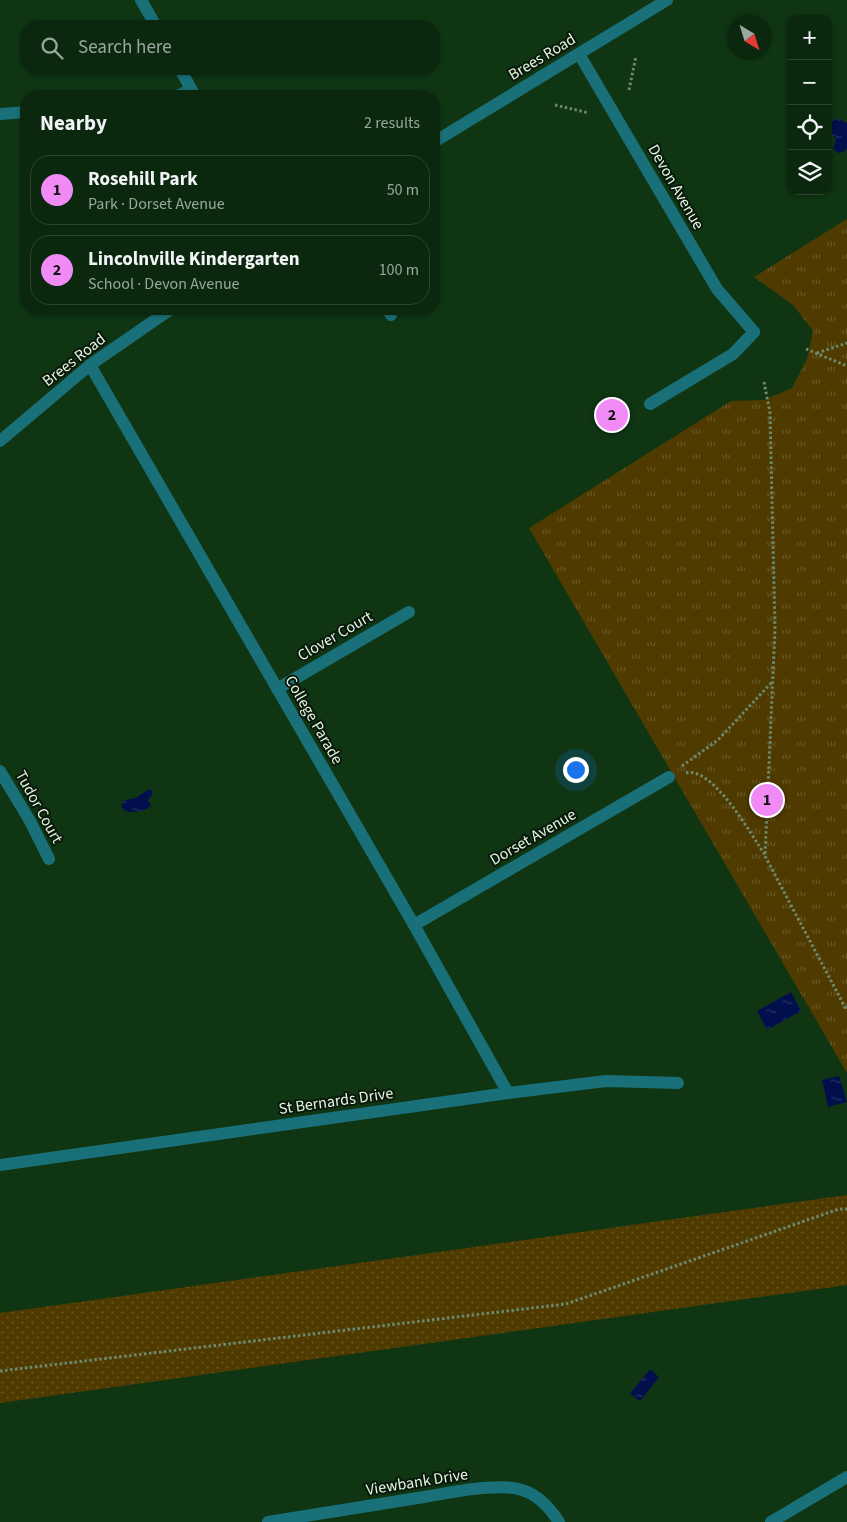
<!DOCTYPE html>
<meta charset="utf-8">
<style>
body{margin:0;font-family:"Source Sans 3",sans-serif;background:#143017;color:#f1f3f6}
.controls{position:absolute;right:15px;top:15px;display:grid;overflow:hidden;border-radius:10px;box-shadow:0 1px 4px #0004}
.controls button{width:45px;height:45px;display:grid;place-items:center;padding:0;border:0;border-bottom:1px solid #2b442e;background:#0b280e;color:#f1f3f6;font:25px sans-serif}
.compass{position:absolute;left:727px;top:15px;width:45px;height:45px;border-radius:50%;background:#0b280e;box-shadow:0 1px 4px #0004;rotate:142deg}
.you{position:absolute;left:575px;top:769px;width:18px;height:18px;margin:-12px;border:4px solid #fff;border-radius:50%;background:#1a73e8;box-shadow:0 0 0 8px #1a73e833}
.badge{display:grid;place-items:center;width:32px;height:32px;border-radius:50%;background:#f08bf6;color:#111;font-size:16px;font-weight:700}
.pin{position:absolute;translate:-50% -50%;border:2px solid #fff;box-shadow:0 1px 5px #0006}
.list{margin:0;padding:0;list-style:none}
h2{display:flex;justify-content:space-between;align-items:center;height:65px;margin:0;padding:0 20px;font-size:21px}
h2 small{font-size:16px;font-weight:400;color:#9aa69e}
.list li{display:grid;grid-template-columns:32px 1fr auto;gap:15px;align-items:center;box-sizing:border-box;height:70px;margin:0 10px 10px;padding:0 10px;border:1px solid #2b442e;border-radius:20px}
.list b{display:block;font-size:19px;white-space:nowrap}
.list p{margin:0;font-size:16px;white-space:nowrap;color:#9aa69e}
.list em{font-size:16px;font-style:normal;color:#9aa69e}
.icon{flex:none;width:28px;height:28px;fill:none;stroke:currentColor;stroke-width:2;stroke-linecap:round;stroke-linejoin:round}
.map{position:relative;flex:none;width:847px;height:1522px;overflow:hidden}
.search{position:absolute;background:#0b280e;box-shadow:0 1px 4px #0004;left:20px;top:20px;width:420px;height:55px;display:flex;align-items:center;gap:12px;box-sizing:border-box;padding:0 18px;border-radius:20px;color:#9aa69e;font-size:19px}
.panel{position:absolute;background:#0b280e;box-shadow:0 1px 4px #0004;left:20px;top:90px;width:420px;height:225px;border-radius:20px}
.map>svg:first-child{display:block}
.grass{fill:url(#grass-dots)}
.park{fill:url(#park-tufts)}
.water{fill:url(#water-ripples)}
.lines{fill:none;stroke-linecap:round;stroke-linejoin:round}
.path{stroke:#6c8a6e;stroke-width:3;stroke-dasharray:2.5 2.5;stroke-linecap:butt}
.service{stroke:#197078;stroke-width:12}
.minor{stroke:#197078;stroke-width:12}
.tertiary{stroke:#197078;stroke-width:12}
.labels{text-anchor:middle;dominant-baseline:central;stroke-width:4;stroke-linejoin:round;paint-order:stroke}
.street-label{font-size:16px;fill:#e2f7e2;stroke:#09180a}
</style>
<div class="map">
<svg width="847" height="1522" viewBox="0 0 847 1522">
<defs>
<pattern id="grass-dots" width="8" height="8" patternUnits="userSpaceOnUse" patternTransform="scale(1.25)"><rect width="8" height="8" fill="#4f3a00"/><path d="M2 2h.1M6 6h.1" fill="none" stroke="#685725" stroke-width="1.8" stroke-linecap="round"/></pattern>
<pattern id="park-tufts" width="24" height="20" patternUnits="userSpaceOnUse" patternTransform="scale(1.25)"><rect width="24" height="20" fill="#4f3a00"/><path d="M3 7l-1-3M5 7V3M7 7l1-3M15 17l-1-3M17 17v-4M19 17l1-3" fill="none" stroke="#685725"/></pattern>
<pattern id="water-ripples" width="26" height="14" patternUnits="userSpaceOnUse" patternTransform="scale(1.25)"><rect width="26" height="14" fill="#020f4c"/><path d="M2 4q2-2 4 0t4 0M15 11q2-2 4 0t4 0" fill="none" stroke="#273366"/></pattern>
</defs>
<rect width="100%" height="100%" fill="#0f3513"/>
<path class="grass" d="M847 1195V1285L0 1403V1313Z"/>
<path class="park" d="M847 219V1073L529 528 731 401 764 400 792 388 807 359 813 331 793 305 754 277Z"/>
<g class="water">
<path d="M837 118 847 123V148L845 151 838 153 833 149 836 139 829 131V124Z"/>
<path d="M149 789 152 791V795L148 800 151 806C143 812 134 813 125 811L121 806 125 800 136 798Z"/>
<path d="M791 992 801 1011 767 1030 757 1011Z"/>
<path d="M839 1076 847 1102 828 1107 822 1080Z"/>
<path d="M650 1369 659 1377 640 1401 630 1394Z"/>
</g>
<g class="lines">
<g class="path">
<path d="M629 90 636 56"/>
<path d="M555 105 589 113"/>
<path d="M806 349 847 366"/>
<path d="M817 353 847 343"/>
<path d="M764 382 770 413 775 628 765 856 847 1011"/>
<path d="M682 766 718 740 772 682"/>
<path d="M686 773C713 766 752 836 765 855"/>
<path d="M0 1371 566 1304 839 1209H847"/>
</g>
<path class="service" d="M650 404 733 354 754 332"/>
<g class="minor">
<path d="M141 0 156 26"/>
<path d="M579 54 717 289 754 332"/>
<path d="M180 69 195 96"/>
<path d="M177 96 191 89"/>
<path d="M0 114 26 112"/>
<path d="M434 142 667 0"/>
<path d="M387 309 391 315"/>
<path d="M90 365 414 925 508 1093"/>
<path d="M0 441 90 365 171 309"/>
<path d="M277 689 409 612"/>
<path d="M0 771 30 821 49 859"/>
<path d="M414 925 669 777"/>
<path d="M0 1165 508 1093 606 1081 678 1083"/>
<path d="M268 1522C320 1514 372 1505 424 1497 449 1493 498 1482 522 1490 539 1495 550 1508 559 1522"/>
</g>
<path class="tertiary" d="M771 1522 847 1477"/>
</g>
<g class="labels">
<g class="street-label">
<text transform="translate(542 57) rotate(-31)">Brees Road</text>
<text transform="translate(676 187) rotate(60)">Devon Avenue</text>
<text transform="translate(74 360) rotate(-38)">Brees Road</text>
<text transform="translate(335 636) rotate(-30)">Clover Court</text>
<text transform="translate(314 720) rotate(60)">College Parade</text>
<text transform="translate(39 807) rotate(61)">Tudor Court</text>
<text transform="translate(533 837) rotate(-30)">Dorset Avenue</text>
<text transform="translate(336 1101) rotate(-8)">St Bernards Drive</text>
<text transform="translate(417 1482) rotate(-9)">Viewbank Drive</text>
</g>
</g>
</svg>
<div class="controls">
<button>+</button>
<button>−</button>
<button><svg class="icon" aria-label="locate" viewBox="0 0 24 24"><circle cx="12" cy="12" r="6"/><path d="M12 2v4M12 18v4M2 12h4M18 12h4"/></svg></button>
<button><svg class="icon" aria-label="layers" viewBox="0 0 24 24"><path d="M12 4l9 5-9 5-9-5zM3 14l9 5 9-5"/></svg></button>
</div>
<svg class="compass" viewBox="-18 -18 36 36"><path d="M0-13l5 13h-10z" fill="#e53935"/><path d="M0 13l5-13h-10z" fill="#9aa69e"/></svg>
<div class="you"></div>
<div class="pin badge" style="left:767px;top:800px">1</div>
<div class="pin badge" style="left:612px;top:415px">2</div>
<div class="search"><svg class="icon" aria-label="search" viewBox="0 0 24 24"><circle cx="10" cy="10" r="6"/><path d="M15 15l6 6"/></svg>Search here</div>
<section class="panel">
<h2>Nearby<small>2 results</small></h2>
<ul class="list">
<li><span class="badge">1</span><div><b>Rosehill Park</b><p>Park · Dorset Avenue</p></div><em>50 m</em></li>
<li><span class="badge">2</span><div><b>Lincolnville Kindergarten</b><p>School · Devon Avenue</p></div><em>100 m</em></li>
</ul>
</section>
</div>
